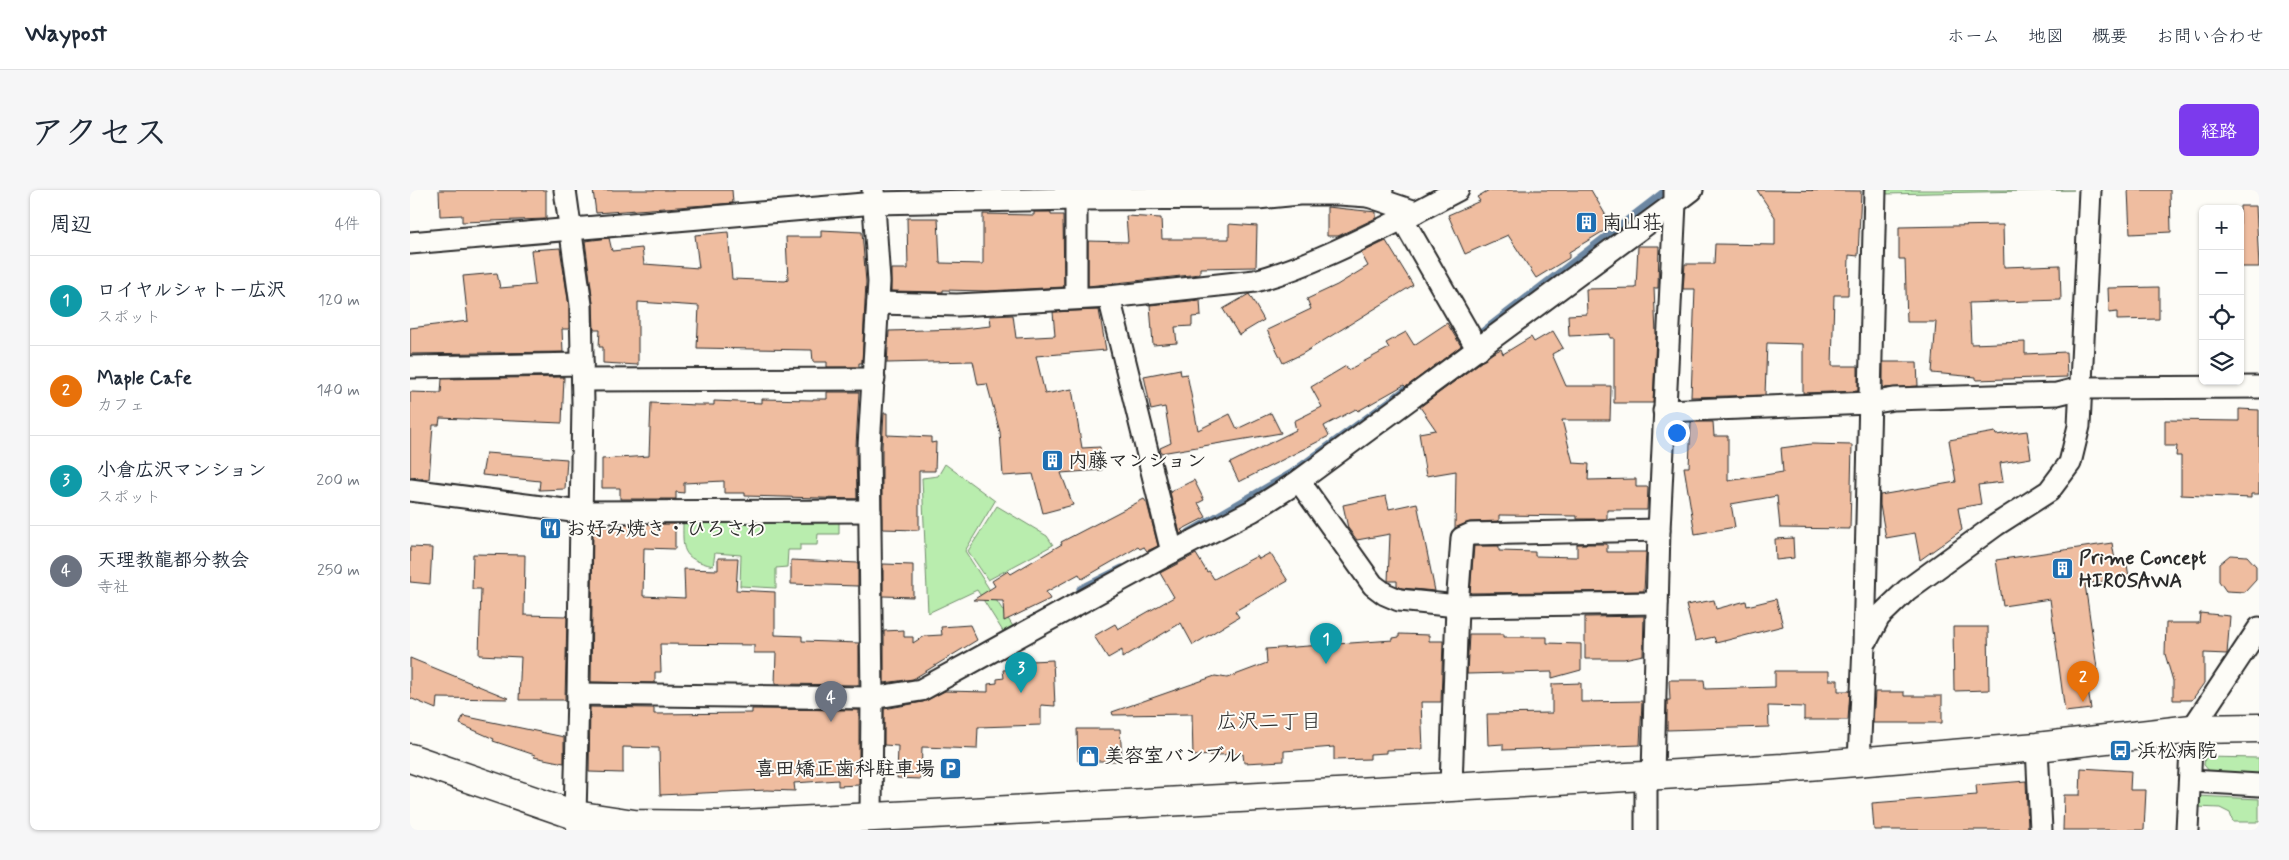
<!DOCTYPE html>
<html lang="ja">
<meta charset="utf-8">
<style>
body{margin:0;font-family:Mynerve,"Klee One",sans-serif;background:#f6f6f7;color:#1f2937}
.controls{position:absolute;right:15px;top:15px;display:grid;overflow:hidden;border-radius:8px;box-shadow:0 1px 4px #0004}
.controls button{width:45px;height:45px;display:grid;place-items:center;padding:0;border:0;border-bottom:1px solid #e0e1e3;background:#fff;color:#1f2937;font:25px sans-serif}
.you{position:absolute;left:1266px;top:242px;width:18px;height:18px;margin:-12px;border:4px solid #fff;border-radius:50%;background:#1a73e8;box-shadow:0 0 0 8px #1a73e833}
.badge{display:grid;place-items:center;width:32px;height:32px;border-radius:50%;background:#7c3aed;color:#fff;font-size:16px;font-weight:700}
.pin{position:absolute;translate:-50% -41px;filter:drop-shadow(0 1px 2px #0008)}
.pin::after{content:'';position:absolute;top:26px;width:18px;height:15px;background:inherit;clip-path:polygon(0 0,100% 0,50% 100%)}
.list{margin:0;padding:0;list-style:none}
h2{display:flex;justify-content:space-between;align-items:center;height:65px;margin:0;padding:0 20px;font-size:21px}
h2 small{font-size:16px;font-weight:400;color:#747a83}
.list li{display:grid;grid-template-columns:32px 1fr auto;gap:15px;align-items:center;box-sizing:border-box;height:90px;padding:0 20px;border-top:1px solid #e0e1e3}
.list b{display:block;font-size:19px;white-space:nowrap}
.list p{margin:0;font-size:16px;white-space:nowrap;color:#747a83}
.list em{font-size:16px;font-style:normal;color:#747a83}
.icon{flex:none;width:28px;height:28px;fill:none;stroke:currentColor;stroke-width:2;stroke-linecap:round;stroke-linejoin:round}
.map{position:relative;flex:none;width:1849px;height:640px;overflow:hidden;border-radius:8px}
header{display:flex;align-items:center;gap:30px;box-sizing:border-box;height:70px;padding:0 25px;background:#fff;border-bottom:1px solid #e0e1e3}
header strong{font-size:24px}
nav{display:flex;gap:28px;margin-inline-start:auto;font-size:18px}
.intro{display:flex;align-items:center;justify-content:space-between;box-sizing:border-box;height:120px;padding:0 30px}
h1{margin:0;font-size:35px}
.button{padding:12px 22px;border-radius:8px;background:#7c3aed;color:#fff;font-size:18px;font-weight:700}
main{display:flex;gap:30px;padding:0 30px}
aside{flex:1;background:#fff;border-radius:8px;box-shadow:0 1px 4px #0004}
.map>svg:first-child{display:block}
.green{fill:#b9edae;stroke:#728c6c}
.lines{fill:none;stroke-linecap:round;stroke-linejoin:round}
.stream{stroke:#6c87a2;stroke-width:7}
.building{fill:#efbda0;stroke:#2b2b2b}
.street-casing{stroke:#2b2b2b;stroke-width:25}
.secondary-casing{stroke:#2b2b2b;stroke-width:31}
.street{stroke:#fdfcf7;stroke-width:21}
.secondary{stroke:#fdfcf7;stroke-width:28}
.labels{text-anchor:middle;dominant-baseline:central;stroke-width:4;stroke-linejoin:round;paint-order:stroke}
.poi-label{font-size:20px;font-weight:bold;fill:#2b2b2b;stroke:#fdfcf7;text-anchor:start}
.neighbourhood-label{font-size:21px;fill:#2b2b2b;stroke:#fdfcf7}
</style>
<header>
<strong>Waypost</strong>
<nav><a>ホーム</a><a>地図</a><a>概要</a><a>お問い合わせ</a></nav>
</header>
<div class="intro"><h1>アクセス</h1><a class="button">経路</a></div>
<main>
<aside>
<h2>周辺<small>4件</small></h2>
<ul class="list">
<li><span class="badge" style="background:#0f9aa8">1</span><div><b>ロイヤルシャトー広沢</b><p>スポット</p></div><em>120 m</em></li>
<li><span class="badge" style="background:#e8710a">2</span><div><b>Maple Cafe</b><p>カフェ</p></div><em>140 m</em></li>
<li><span class="badge" style="background:#0f9aa8">3</span><div><b>小倉広沢マンション</b><p>スポット</p></div><em>200 m</em></li>
<li><span class="badge" style="background:#6b7280">4</span><div><b>天理教龍都分教会</b><p>寺社</p></div><em>250 m</em></li>
</ul>
</aside>
<div class="map">
<svg width="1849" height="640" viewBox="0 0 1849 640">
<rect width="100%" height="100%" fill="#fdfcf7"/>
<filter id="ink" filterUnits="userSpaceOnUse"><feTurbulence type="fractalNoise" baseFrequency=".02" numOctaves="2"/><feDisplacementMap in="SourceGraphic" scale="10" xChannelSelector="R" yChannelSelector="G"/><feConvolveMatrix kernelMatrix="1 2 1 2 8 2 1 2 1" color-interpolation-filters="sRGB"/></filter>
<g filter="url(#ink)">
<g class="green">
<path d="M1475 0H1664L1475 4Z"/>
<path d="M535 274 585 311 555 361 604 438 594 443 567 400 518 423 512 288 528 286Z"/>
<path d="M587 316 637 346 643 355 578 390 558 361Z"/>
<path d="M273 330H429V344H408L407 355H390V360H378L377 377 366 378V398L330 396 331 365 305 363 303 376C270 368 273 360 273 330Z"/>
<path d="M1795 567 1849 568V584L1801 583 1794 575Z"/>
<path d="M1787 606 1849 609V632H1823L1820 623 1810 618 1786 617Z"/>
</g>
<g class="lines">
<g class="stream">
<path d="M1064 148 1256 0"/>
<path d="M779 342 881 283 1023 179"/>
<path d="M670 399 712 378"/>
</g>
</g>
<g class="building">
<path d="M29 0H136V29L52 32V25L30 26Z"/>
<path d="M183 0H322L323 13 186 23Z"/>
<path d="M1079 0H1181L1202 36 1159 62V68L1126 88 1098 45 1055 64 1038 25 1070 11 1067 7Z"/>
<path d="M1347 0 1451 1 1448 66 1439 65 1438 105H1424L1422 176H1448V201L1393 203V154L1357 153 1355 205 1281 207 1285 99H1273L1275 74H1304L1305 54 1365 55V27Z"/>
<path d="M1718 0H1760L1761 42 1720 44Z"/>
<path d="M1830 16H1846L1849 77H1830Z"/>
<path d="M917 17 966 22V28L928 46H917Z"/>
<path d="M624 22H641V25H653L654 97 577 101 533 100V102L481 101V79H498L497 28H528L530 73 573 74V24L624 25Z"/>
<path d="M716 26 751 28 752 49H819V34L847 36 846 77 790 78V84L678 96V51L718 52Z"/>
<path d="M1593 35 1594 77 1650 75 1651 110 1559 113 1561 154 1615 152V164L1656 162 1657 187 1566 190V187L1522 183 1526 132H1497L1495 69H1489V37Z"/>
<path d="M411 40 452 42 456 92 452 173H449V177H417V172H403L402 160 287 158 289 116 228 112V175L193 173V157H189L190 140H184L183 113 175 51 199 48 202 61 232 58 234 74 289 78 285 45 318 42 322 89 375 91 378 90 376 47H411Z"/>
<path d="M976 51 1003 95 892 164 873 173 857 140 901 119 897 109 927 95 958 76 951 63Z"/>
<path d="M1228 56H1249L1248 98H1244L1246 145 1243 213H1204V148H1200V144L1159 146 1158 125 1177 124 1176 99 1226 98Z"/>
<path d="M150 58 159 116V139H152L153 162 0 164V138L58 131 53 86 87 83 90 98 125 95 121 60Z"/>
<path d="M1749 97V129L1707 130V122L1699 123 1698 98Z"/>
<path d="M839 104 854 130 829 145 813 119Z"/>
<path d="M790 110 791 126 782 127V136L765 137 767 153 743 155 740 115Z"/>
<path d="M689 120 696 160 626 166 635 204 662 199 672 258 690 257 692 280 651 283 663 315 633 323 623 284 593 286 590 242 577 194 568 195 563 171 477 173 479 141 552 139 581 136 580 126 603 125 606 148 645 146 643 122Z"/>
<path d="M1037 133 1051 156 996 197 994 195 948 221 946 219 914 236 919 246 829 292 820 273 886 240 884 231 912 217 901 197 936 176 938 180 979 158 976 153 996 142 1004 155Z"/>
<path d="M1143 141 1153 158 1142 164 1156 196H1201L1200 230H1152L1163 273 1179 274 1178 290 1226 289V297H1238L1237 320H1197V329H1167V326L1089 325V331L1060 332 1045 338 1046 281 1016 286 1009 243 1026 240 1010 217 1083 163 1091 159 1093 164 1121 147 1124 152Z"/>
<path d="M1473 172H1507L1508 196 1473 198Z"/>
<path d="M770 179 771 185 777 184 788 240 820 224 827 239 861 223 871 243 751 263 750 258 761 253 755 217 741 220 734 186Z"/>
<path d="M154 187 152 233 30 228 29 235H23L19 289 0 287V202L31 203 32 189Z"/>
<path d="M417 202H449L446 256 447 309 335 306V303H314V291L274 293V303L266 302V309H210V298H192V269L239 266 241 213 287 215H304V211L352 213V209L403 210V209H417Z"/>
<path d="M1829 219 1849 220V304H1841V308L1771 305V266H1766L1767 256H1755V230L1829 231Z"/>
<path d="M474 223H477V245L521 247V253L526 252 525 281H509V340L472 339V256Z"/>
<path d="M1281 232H1303L1304 246H1318V291L1373 282 1371 258 1401 254 1442 255 1440 339 1370 338 1367 306 1321 314 1325 337 1285 344 1274 277H1279Z"/>
<path d="M1617 241 1621 268 1590 273 1593 292 1568 295 1571 314 1548 318 1552 340 1510 370 1505 343 1476 348 1470 315V305L1546 292 1539 250 1585 242 1586 245Z"/>
<path d="M76 263 157 269 155 299 129 300 130 291 72 285Z"/>
<path d="M784 290 794 310 788 313 796 327 771 340 773 342 770 344 760 302Z"/>
<path d="M976 306 979 319 1007 313 1025 401 992 398 987 396V391H978L980 344 947 350 938 338 933 315Z"/>
<path d="M734 309 737 313 748 356 737 361 734 357 730 359 728 357 672 389 669 384 636 402 640 409 594 431 593 411 563 410 585 396 582 391 598 381 601 384 652 354 651 352Z"/>
<path d="M209 334H265V359L234 358 233 406 275 408 274 379 308 380V368H328L326 400 365 402V445L392 446V451L449 453V495L365 494 366 463H344V455L250 454 251 482H245V493L181 492 183 335 209 337Z"/>
<path d="M1383 348 1384 368 1366 370 1365 349Z"/>
<path d="M1702 353 1705 370 1716 368 1719 387 1675 394 1688 485 1676 487 1681 519 1655 522 1640 409 1593 416 1586 370Z"/>
<path d="M1167 354H1197V362H1236L1234 401 1060 403 1064 356H1089V361L1125 362V366L1167 367Z"/>
<path d="M0 357 22 358 20 394 0 392Z"/>
<path d="M860 363 878 391 825 421 829 427 783 455 771 433 712 468V460L698 468 684 446 705 434 708 439 764 407 750 383 786 364 797 382 799 381 804 389 847 366 849 369Z"/>
<path d="M63 364 115 365 114 425 157 426 155 510H109L111 467 69 465 71 399H62Z"/>
<path d="M1820 365 1837 366 1846 376V390L1835 402 1816 401 1809 391V374Z"/>
<path d="M381 370 448 373V396L381 394Z"/>
<path d="M473 374 503 375V407L473 406Z"/>
<path d="M1366 409 1373 436 1306 453 1304 447 1285 451 1276 415 1304 410 1306 419 1336 411 1337 416Z"/>
<path d="M1790 423 1820 426 1817 464 1794 463V493L1782 510H1763V491L1755 464 1756 433H1789Z"/>
<path d="M1234 426 1233 465 1214 469H1175V427Z"/>
<path d="M560 435 567 450 503 489 474 493V441L494 440V447H503V453L514 446 532 445 531 437Z"/>
<path d="M1543 437H1578L1579 500 1544 501Z"/>
<path d="M989 444 1019 445V451H1033L1031 512H1011L1013 559 976 560V563L960 564V569L924 570V557L874 561V571L834 573 833 564 783 566 782 524 703 525 702 522 805 486 817 488 857 473 856 459 983 450V448L989 447Z"/>
<path d="M1059 444H1094V447H1137V453L1171 454V480L1142 488V482L1057 484Z"/>
<path d="M0 468 98 508V509L27 508 26 519 0 508Z"/>
<path d="M643 470 645 516 631 515V535L568 537 567 559 512 557 511 589 487 588 488 556 474 555V519L513 512 535 501 578 502V494L587 493V489L594 488 593 480 611 479 612 477H620V471Z"/>
<path d="M1365 481H1419V490H1428V501H1440L1438 530H1394V517L1358 516 1359 537 1257 540V510H1260L1259 490H1294L1295 499 1365 497Z"/>
<path d="M1171 493V512L1232 511 1230 555 1093 560V554L1078 555 1077 524 1142 523V494Z"/>
<path d="M1465 502H1494V506H1532V533H1463Z"/>
<path d="M180 517 244 518V524L342 523V519L449 520V595L428 596V590L384 593 385 601 357 600 250 605 249 558 213 557V583L179 582Z"/>
<path d="M53 526 154 547V573L124 567 125 565 83 551 84 549 50 534Z"/>
<path d="M667 539H710L712 568 706 567V571H668Z"/>
<path d="M1671 578 1721 581 1720 600H1736L1734 640H1653L1654 605H1670Z"/>
<path d="M1616 591 1618 640H1464L1462 613 1567 605 1566 595Z"/>
</g>
<g class="lines">
<defs>
<g id="street">
<path d="M155 0 171 115 173 213 168 504"/>
<path d="M666 0V108"/>
<path d="M958 6 1006 22 1048 0"/>
<path d="M992 28 1068 160"/>
<path d="M0 53 465 13 666 9 848 8 889 4H929L958 6 972 0"/>
<path d="M699 107 845 91C900 76 954 48 1006 22"/>
<path d="M468 113 547 115 699 107 762 362"/>
<path d="M0 177 172 174"/>
<path d="M173 190 464 189"/>
<path d="M1254 221 1460 213 1484 209 1647 204 1671 198 1849 197"/>
<path d="M889 291 963 395 975 404 989 410 1047 416 1247 413"/>
<path d="M0 300 170 322 460 321"/>
<path d="M1457 450 1469 427 1497 400 1586 335 1639 301 1660 273 1669 236 1680 0"/>
<path d="M1627 557 1631 640"/>
<path d="M1449 572 1454 455 1465 0"/>
<path d="M1243 585 1249 340 1265 13 1282 0"/>
<path d="M1236 586V640"/>
<path d="M1781 591 1849 595"/>
<path d="M1041 597 1047 416 1052 348 1061 344 1249 340"/>
<path d="M461 626 462 508 459 256 469 92 463 0"/>
<path d="M168 640 165 625 168 504 462 508 511 500 762 362 842 321 889 291 1265 13V0"/>
<path d="M1777 640 1782 539 1849 438"/>
</g>
<path id="secondary" d="M0 568 165 625 224 634 310 635 1041 597 1373 578 1627 557 1782 539 1849 538"/>
</defs>
<use href="#street" class="street-casing"/>
<use href="#secondary" class="secondary-casing"/>
<use href="#street" class="street"/>
<use href="#secondary" class="secondary"/>
</g>
</g>
<defs>
<symbol id="building-square" viewBox="-11 -11 22 22"><rect x="-9" y="-9" width="18" height="18" rx="4" fill="#1f6fb2" stroke="#fdfcf7"/><path d="M-4-6H4V6H1V3H-1V6H-4ZM-2.5-4.3h1.7v1.8h-1.7ZM.8-4.3h1.7v1.8H.8ZM-2.5-1h1.7V.8h-1.7ZM.8-1h1.7V.8H.8Z" fill="#fff"/></symbol>
<symbol id="restaurant-square" viewBox="-11 -11 22 22"><rect x="-9" y="-9" width="18" height="18" rx="4" fill="#1f6fb2" stroke="#fdfcf7"/><path d="M-5-6h1v4h1v-4h1v4h1v-4h1v5L-1.5 .5V6h-2V.5L-5-1ZM5-6V6H3V1.5H1.5Q1.5-4 5-6Z" fill="#fff"/></symbol>
<symbol id="bus-square" viewBox="-11 -11 22 22"><rect x="-9" y="-9" width="18" height="18" rx="4" fill="#1f6fb2" stroke="#fdfcf7"/><path d="M-5-6H5V4H4V6H2V4H-2V6H-4V4H-5ZM-3.5-4V0h7V-4ZM-3.5 1.2v1.5H-2V1.2ZM2 1.2v1.5H3.5V1.2Z" fill="#fff"/></symbol>
<symbol id="shop-square" viewBox="-11 -11 22 22"><rect x="-9" y="-9" width="18" height="18" rx="4" fill="#1f6fb2" stroke="#fdfcf7"/><path d="M-5-2.5h2.3a2.7 3.5 0 0 1 5.4 0H5L5.5 6h-11ZM-1.5-2.5h3a1.5 2.3 0 0 0-3 0Z" fill="#fff"/></symbol>
<symbol id="parking-square" viewBox="-11 -11 22 22"><rect x="-9" y="-9" width="18" height="18" rx="4" fill="#1f6fb2" stroke="#fdfcf7"/><path d="M-3.5-5.5H1a3.5 3.5 0 0 1 0 7H-1V5.5H-3.5ZM-1-3.4V-.6H.8a1.4 1.4 0 0 0 0-2.8Z" fill="#fff"/></symbol>
</defs>
<g fill-rule="evenodd">
<use href="#building-square" x="1164" y="20" width="25" height="25"/>
<use href="#building-square" x="630" y="258" width="25" height="25"/>
<use href="#restaurant-square" x="128" y="326" width="25" height="25"/>
<use href="#building-square" x="1640" y="366" width="25" height="25"/>
<use href="#bus-square" x="1698" y="548" width="25" height="25"/>
<use href="#shop-square" x="666" y="554" width="25" height="25"/>
<use href="#parking-square" x="528" y="566" width="25" height="25"/>
</g>
<g class="labels">
<g class="poi-label">
<text x="1192" y="33">南山荘</text>
<text x="658" y="271">内藤マンション</text>
<text x="156" y="339">お好み焼き・ひろさわ</text>
<text x="1669" y="368">Prime Concept<tspan x="1669" dy="23">HIROSAWA</tspan></text>
<text x="1727" y="561">浜松病院</text>
<text x="694" y="566">美容室バンブル</text>
<text x="525" y="579" text-anchor="end">喜田矯正歯科駐車場</text>
</g>
<g class="neighbourhood-label">
<text x="859" y="532">広沢二丁目</text>
</g>
</g>
</svg>
<div class="controls">
<button>+</button>
<button>−</button>
<button><svg class="icon" aria-label="locate" viewBox="0 0 24 24"><circle cx="12" cy="12" r="6"/><path d="M12 2v4M12 18v4M2 12h4M18 12h4"/></svg></button>
<button><svg class="icon" aria-label="layers" viewBox="0 0 24 24"><path d="M12 4l9 5-9 5-9-5zM3 14l9 5 9-5"/></svg></button>
</div>
<div class="you"></div>
<div class="pin badge" style="left:916px;top:474px;background:#0f9aa8">1</div>
<div class="pin badge" style="left:1673px;top:512px;background:#e8710a">2</div>
<div class="pin badge" style="left:611px;top:503px;background:#0f9aa8">3</div>
<div class="pin badge" style="left:421px;top:532px;background:#6b7280">4</div>
</div>
</main>
